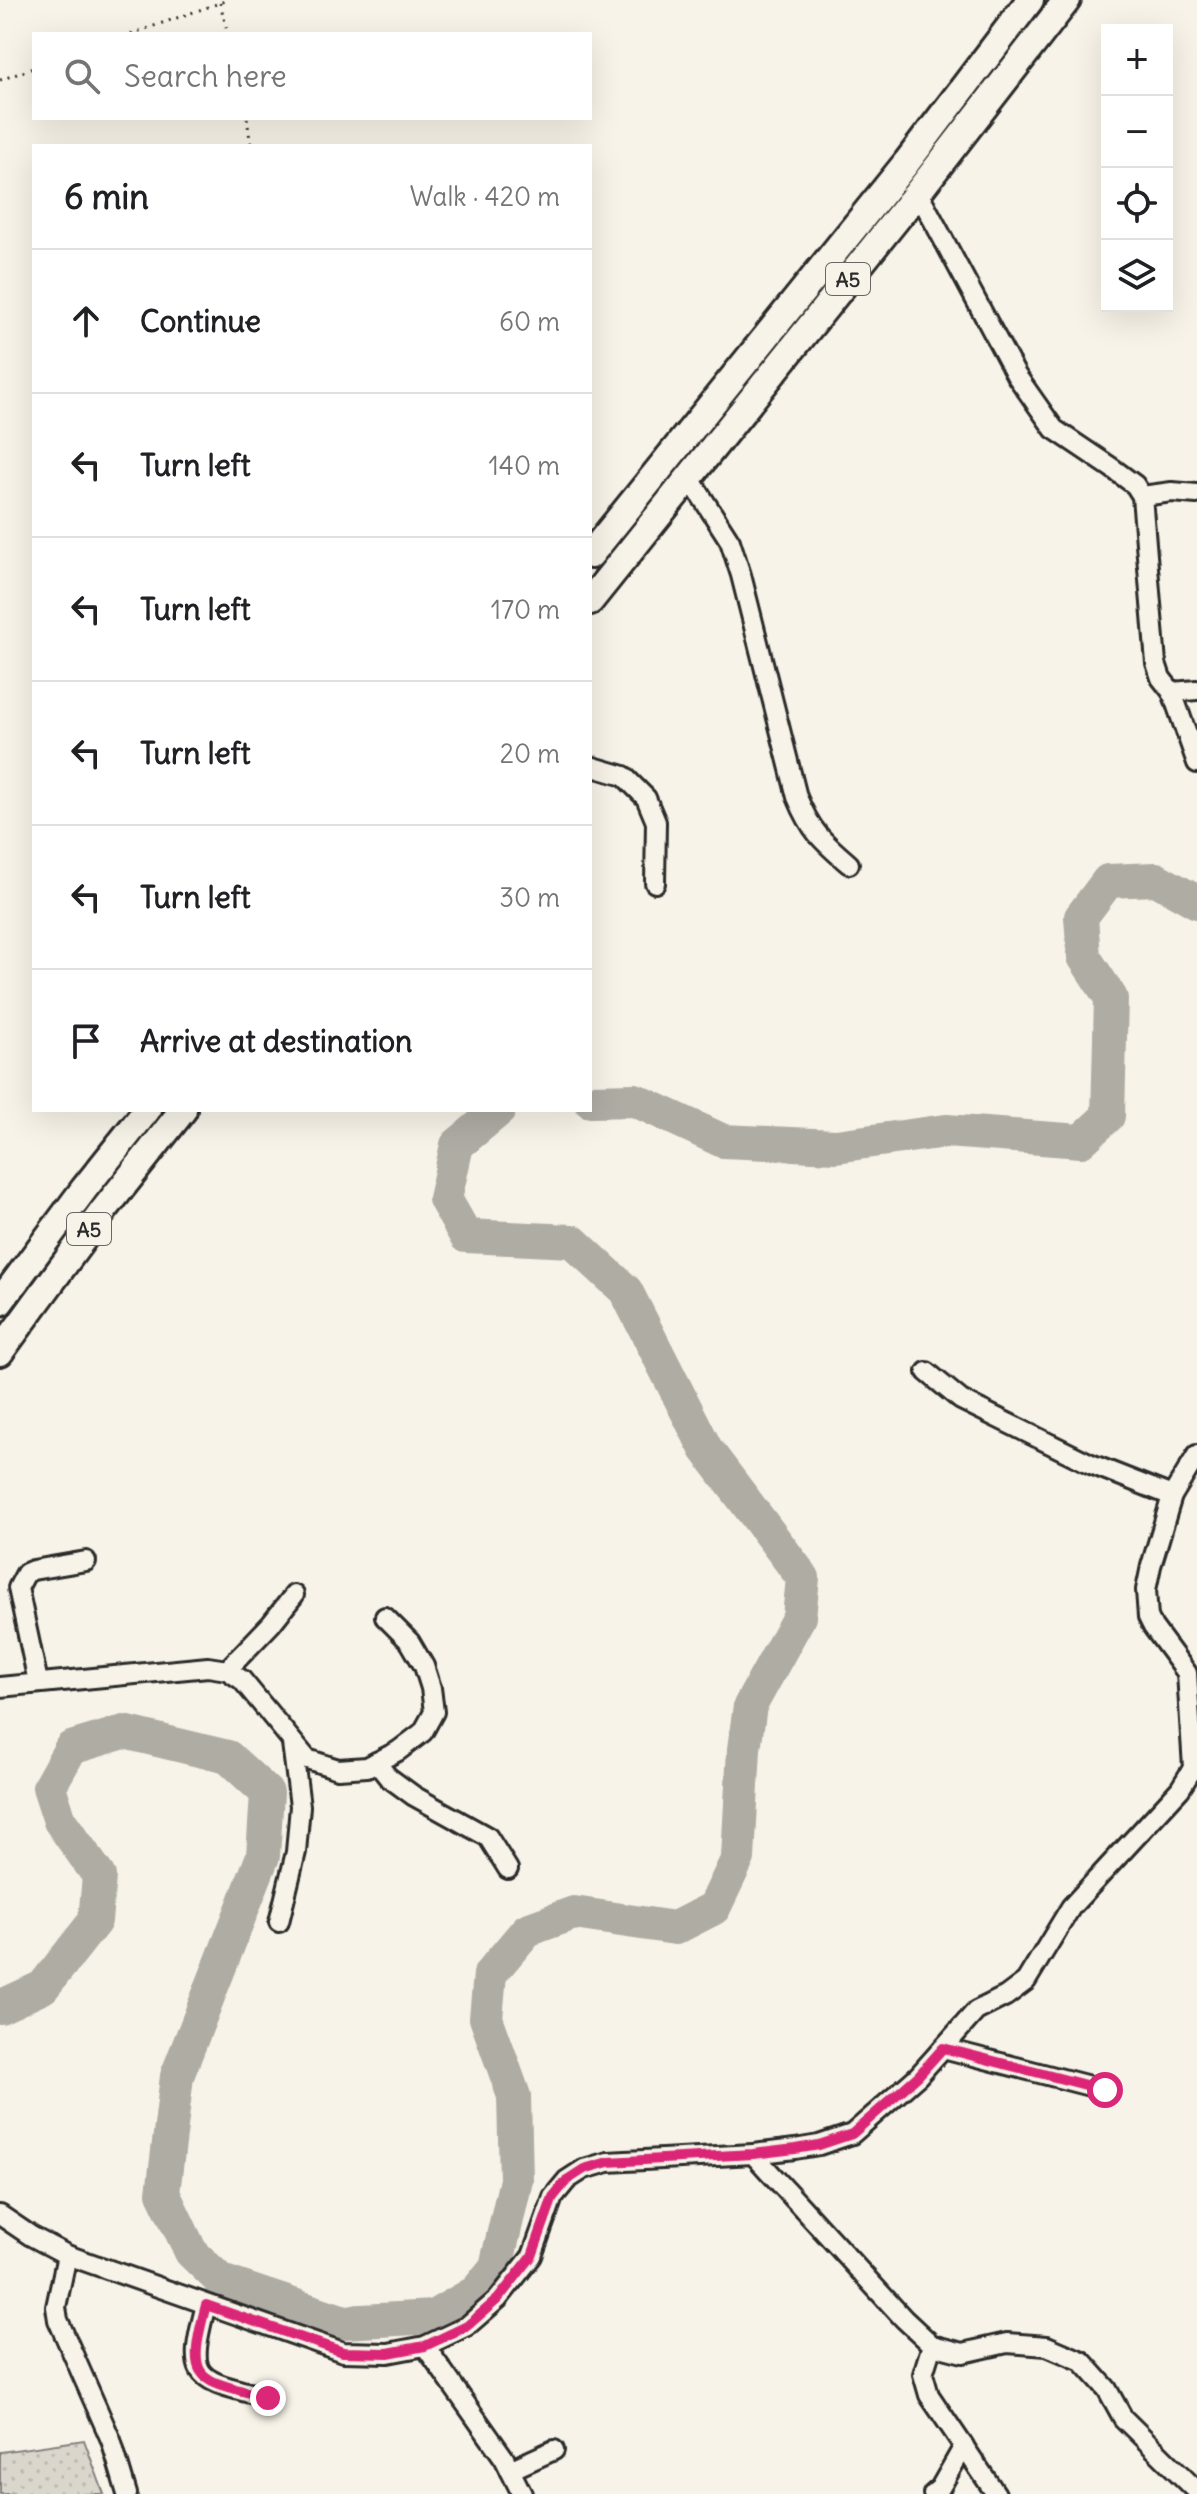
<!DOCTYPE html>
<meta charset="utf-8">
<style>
body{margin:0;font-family:Delius,sans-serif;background:#f2f2f2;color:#202124}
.controls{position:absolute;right:24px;top:24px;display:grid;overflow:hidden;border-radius:0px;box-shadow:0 8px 32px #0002}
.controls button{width:72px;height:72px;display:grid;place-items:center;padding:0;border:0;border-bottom:2px solid #e0e0e0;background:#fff;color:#202124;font:40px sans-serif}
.stop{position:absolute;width:24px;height:24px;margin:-18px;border:6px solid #db2777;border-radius:50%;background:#fff}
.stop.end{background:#db2777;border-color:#fff;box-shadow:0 2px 8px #0008}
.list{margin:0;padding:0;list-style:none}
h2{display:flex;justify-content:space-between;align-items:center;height:104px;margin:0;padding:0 32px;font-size:34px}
h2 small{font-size:26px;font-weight:400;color:#757577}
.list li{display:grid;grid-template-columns:52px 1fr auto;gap:24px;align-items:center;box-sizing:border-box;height:144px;padding:0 32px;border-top:2px solid #e0e0e0}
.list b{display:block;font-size:30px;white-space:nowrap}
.list em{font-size:26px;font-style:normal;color:#757577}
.icon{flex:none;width:44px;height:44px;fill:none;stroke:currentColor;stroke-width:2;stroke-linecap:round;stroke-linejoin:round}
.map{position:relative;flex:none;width:1197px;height:2494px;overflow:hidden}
.search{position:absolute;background:#fff;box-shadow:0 8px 32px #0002;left:32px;top:32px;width:560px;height:88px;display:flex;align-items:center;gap:20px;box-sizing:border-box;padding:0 28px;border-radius:0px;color:#757577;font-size:30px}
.panel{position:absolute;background:#fff;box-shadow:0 8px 32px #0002;left:32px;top:144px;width:560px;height:968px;border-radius:0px}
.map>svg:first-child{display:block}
.grass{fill:url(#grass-dots);stroke:#82807c;stroke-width:2}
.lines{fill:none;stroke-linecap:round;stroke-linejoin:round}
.river{stroke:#afaca4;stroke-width:34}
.minor-casing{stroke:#2b2b2b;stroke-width:24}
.highway-casing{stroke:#2b2b2b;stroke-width:32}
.path{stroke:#2b2b2b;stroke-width:3;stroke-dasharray:2 6;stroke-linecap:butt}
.minor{stroke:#f7f3e8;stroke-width:18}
.highway{stroke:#f7f3e8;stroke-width:26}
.route{stroke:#db2777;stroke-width:10}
.labels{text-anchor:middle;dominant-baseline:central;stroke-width:6;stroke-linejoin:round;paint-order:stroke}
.shield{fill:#f7f3e8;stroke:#686764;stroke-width:2}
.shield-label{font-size:20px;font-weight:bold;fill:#2b2b2b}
</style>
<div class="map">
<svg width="1197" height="2494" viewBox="0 0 1197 2494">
<defs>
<pattern id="grass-dots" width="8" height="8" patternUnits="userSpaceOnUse" patternTransform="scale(2)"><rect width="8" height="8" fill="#dad6cc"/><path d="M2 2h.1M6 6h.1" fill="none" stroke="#bbb8af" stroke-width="1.8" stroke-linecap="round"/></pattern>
</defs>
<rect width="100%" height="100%" fill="#f7f3e8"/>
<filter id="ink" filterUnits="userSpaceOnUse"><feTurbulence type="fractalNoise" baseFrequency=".0125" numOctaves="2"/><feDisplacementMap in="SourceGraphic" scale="16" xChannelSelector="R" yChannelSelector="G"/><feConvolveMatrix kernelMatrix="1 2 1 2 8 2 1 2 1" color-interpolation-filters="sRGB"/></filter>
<g filter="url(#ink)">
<path class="grass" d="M84 2440 104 2494H0V2452Z"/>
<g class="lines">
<g class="river">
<path d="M590 1101 635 1100 723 1141 836 1146 946 1131 1081 1141 1108 1116 1111 998 1084 957 1081 917 1108 881 1156 879 1197 902"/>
<path d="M0 2007 43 1987 95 1921 99 1876 60 1821 49 1787 71 1748 124 1732 228 1757 267 1793 263 1856 177 2076 163 2193 191 2252 221 2281 344 2322 433 2317 476 2292 496 2267 516 2180 514 2096 486 2018 490 1974 527 1930 574 1913 675 1928 714 1908 738 1858 744 1749 750 1706 799 1617 803 1578 706 1449 626 1291 572 1241 466 1236 445 1199 457 1145 499 1110"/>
</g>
<defs>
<g id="minor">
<path d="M918 192 1016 375 1054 429 1112 468 1135 485 1142 496 1156 663 1161 678 1172 692 1197 763"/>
<path d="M689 477 730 541 741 575 797 797C811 831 821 840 849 864"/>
<path d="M1142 496 1172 492 1197 494"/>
<path d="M1172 692 1197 690"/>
<path d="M590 766 624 776 646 798 656 822 655 883"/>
<path d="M927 1372 961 1400 1091 1464 1172 1496"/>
<path d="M227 1670 271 1624 294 1595"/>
<path d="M38 1682 18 1588 26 1573 33 1570 86 1561"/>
<path d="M0 1687 208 1667 227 1670 242 1680 307 1759 338 1769 367 1767 398 1751 423 1732 434 1712 431 1688 424 1666 410 1642 385 1617"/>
<path d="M376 1762 388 1777 414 1796 488 1837 508 1869"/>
<path d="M279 1922 296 1852 300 1806 292 1743"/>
<path d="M943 2048 1105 2090"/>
<path d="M753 2154 904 2319 932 2345 963 2353 1007 2343 1047 2346 1082 2361 1107 2389 1123 2418 1197 2491"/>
<path d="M0 2215 31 2236 67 2255 343 2352 388 2353 425 2346 467 2326 498 2299 532 2256 553 2197 567 2180 584 2169 608 2162 753 2154 795 2149 819 2145 852 2134 918 2076 976 2011 1006 1996 1026 1981 1071 1907 1180 1789 1193 1768 1187 1673 1153 1627 1148 1617 1146 1590 1151 1566 1172 1496 1197 1455"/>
<path d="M67 2255 56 2307 58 2320 111 2440 127 2494"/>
<path d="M206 2305C185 2384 197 2378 268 2398"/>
<path d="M932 2345 923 2374 929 2395 996 2494"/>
<path d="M425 2346 504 2458 522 2494"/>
<path d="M510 2470 554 2450"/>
<path d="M933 2494 940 2488 964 2446"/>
</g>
<g id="highway">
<path d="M590 555 907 162 1030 0"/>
<path d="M590 601 918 192 1067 0"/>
<path d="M0 1302 84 1189 147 1110"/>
<path d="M0 1352 104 1210 183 1110"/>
</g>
</defs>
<use href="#minor" class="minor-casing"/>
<use href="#highway" class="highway-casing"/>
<g class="path">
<path d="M220 3 228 34"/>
<path d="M131 34 228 0"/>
<path d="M0 80 34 68"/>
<path d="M247 118 251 146"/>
</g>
<use href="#minor" class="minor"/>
<use href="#highway" class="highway"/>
</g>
</g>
<g class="lines" filter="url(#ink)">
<path class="route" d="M268 2398C197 2378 185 2384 206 2305L343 2352 388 2353 425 2346 467 2326 498 2299 532 2256 553 2197 567 2180 584 2169 608 2162 753 2154 795 2149 819 2145 852 2134 918 2076 943 2048 1105 2090"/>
</g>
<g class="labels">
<g class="shield">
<rect x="826" y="263" width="44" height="32" rx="6"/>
<rect x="67" y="1213" width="44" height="32" rx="6"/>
</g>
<g class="shield-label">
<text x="848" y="279">A5</text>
<text x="89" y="1229">A5</text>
</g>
</g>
</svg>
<div class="controls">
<button>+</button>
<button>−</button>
<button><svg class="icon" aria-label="locate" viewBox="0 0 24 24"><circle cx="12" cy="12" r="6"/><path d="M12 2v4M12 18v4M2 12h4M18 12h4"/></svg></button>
<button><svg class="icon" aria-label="layers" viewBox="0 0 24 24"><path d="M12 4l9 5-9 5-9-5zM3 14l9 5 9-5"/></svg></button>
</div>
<div class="stop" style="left:1105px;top:2090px"></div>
<div class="stop end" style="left:268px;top:2398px"></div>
<div class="search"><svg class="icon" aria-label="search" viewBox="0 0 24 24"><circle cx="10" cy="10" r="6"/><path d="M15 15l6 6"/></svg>Search here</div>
<section class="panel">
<h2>6 min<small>Walk · 420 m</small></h2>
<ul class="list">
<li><svg class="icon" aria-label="ahead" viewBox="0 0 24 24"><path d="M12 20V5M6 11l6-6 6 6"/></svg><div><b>Continue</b></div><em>60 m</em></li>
<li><svg class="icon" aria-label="left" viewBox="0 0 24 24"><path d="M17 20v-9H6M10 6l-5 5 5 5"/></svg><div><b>Turn left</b></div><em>140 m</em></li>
<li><svg class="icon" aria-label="left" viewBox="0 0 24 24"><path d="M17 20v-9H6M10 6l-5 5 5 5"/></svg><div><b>Turn left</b></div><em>170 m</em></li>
<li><svg class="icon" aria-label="left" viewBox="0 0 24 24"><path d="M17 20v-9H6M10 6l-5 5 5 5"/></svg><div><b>Turn left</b></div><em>20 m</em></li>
<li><svg class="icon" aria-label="left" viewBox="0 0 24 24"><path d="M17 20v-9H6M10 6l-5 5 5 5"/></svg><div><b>Turn left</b></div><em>30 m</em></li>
<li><svg class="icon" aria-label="arrive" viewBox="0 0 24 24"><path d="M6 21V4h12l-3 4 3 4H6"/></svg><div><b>Arrive at destination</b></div></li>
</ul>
</section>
</div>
